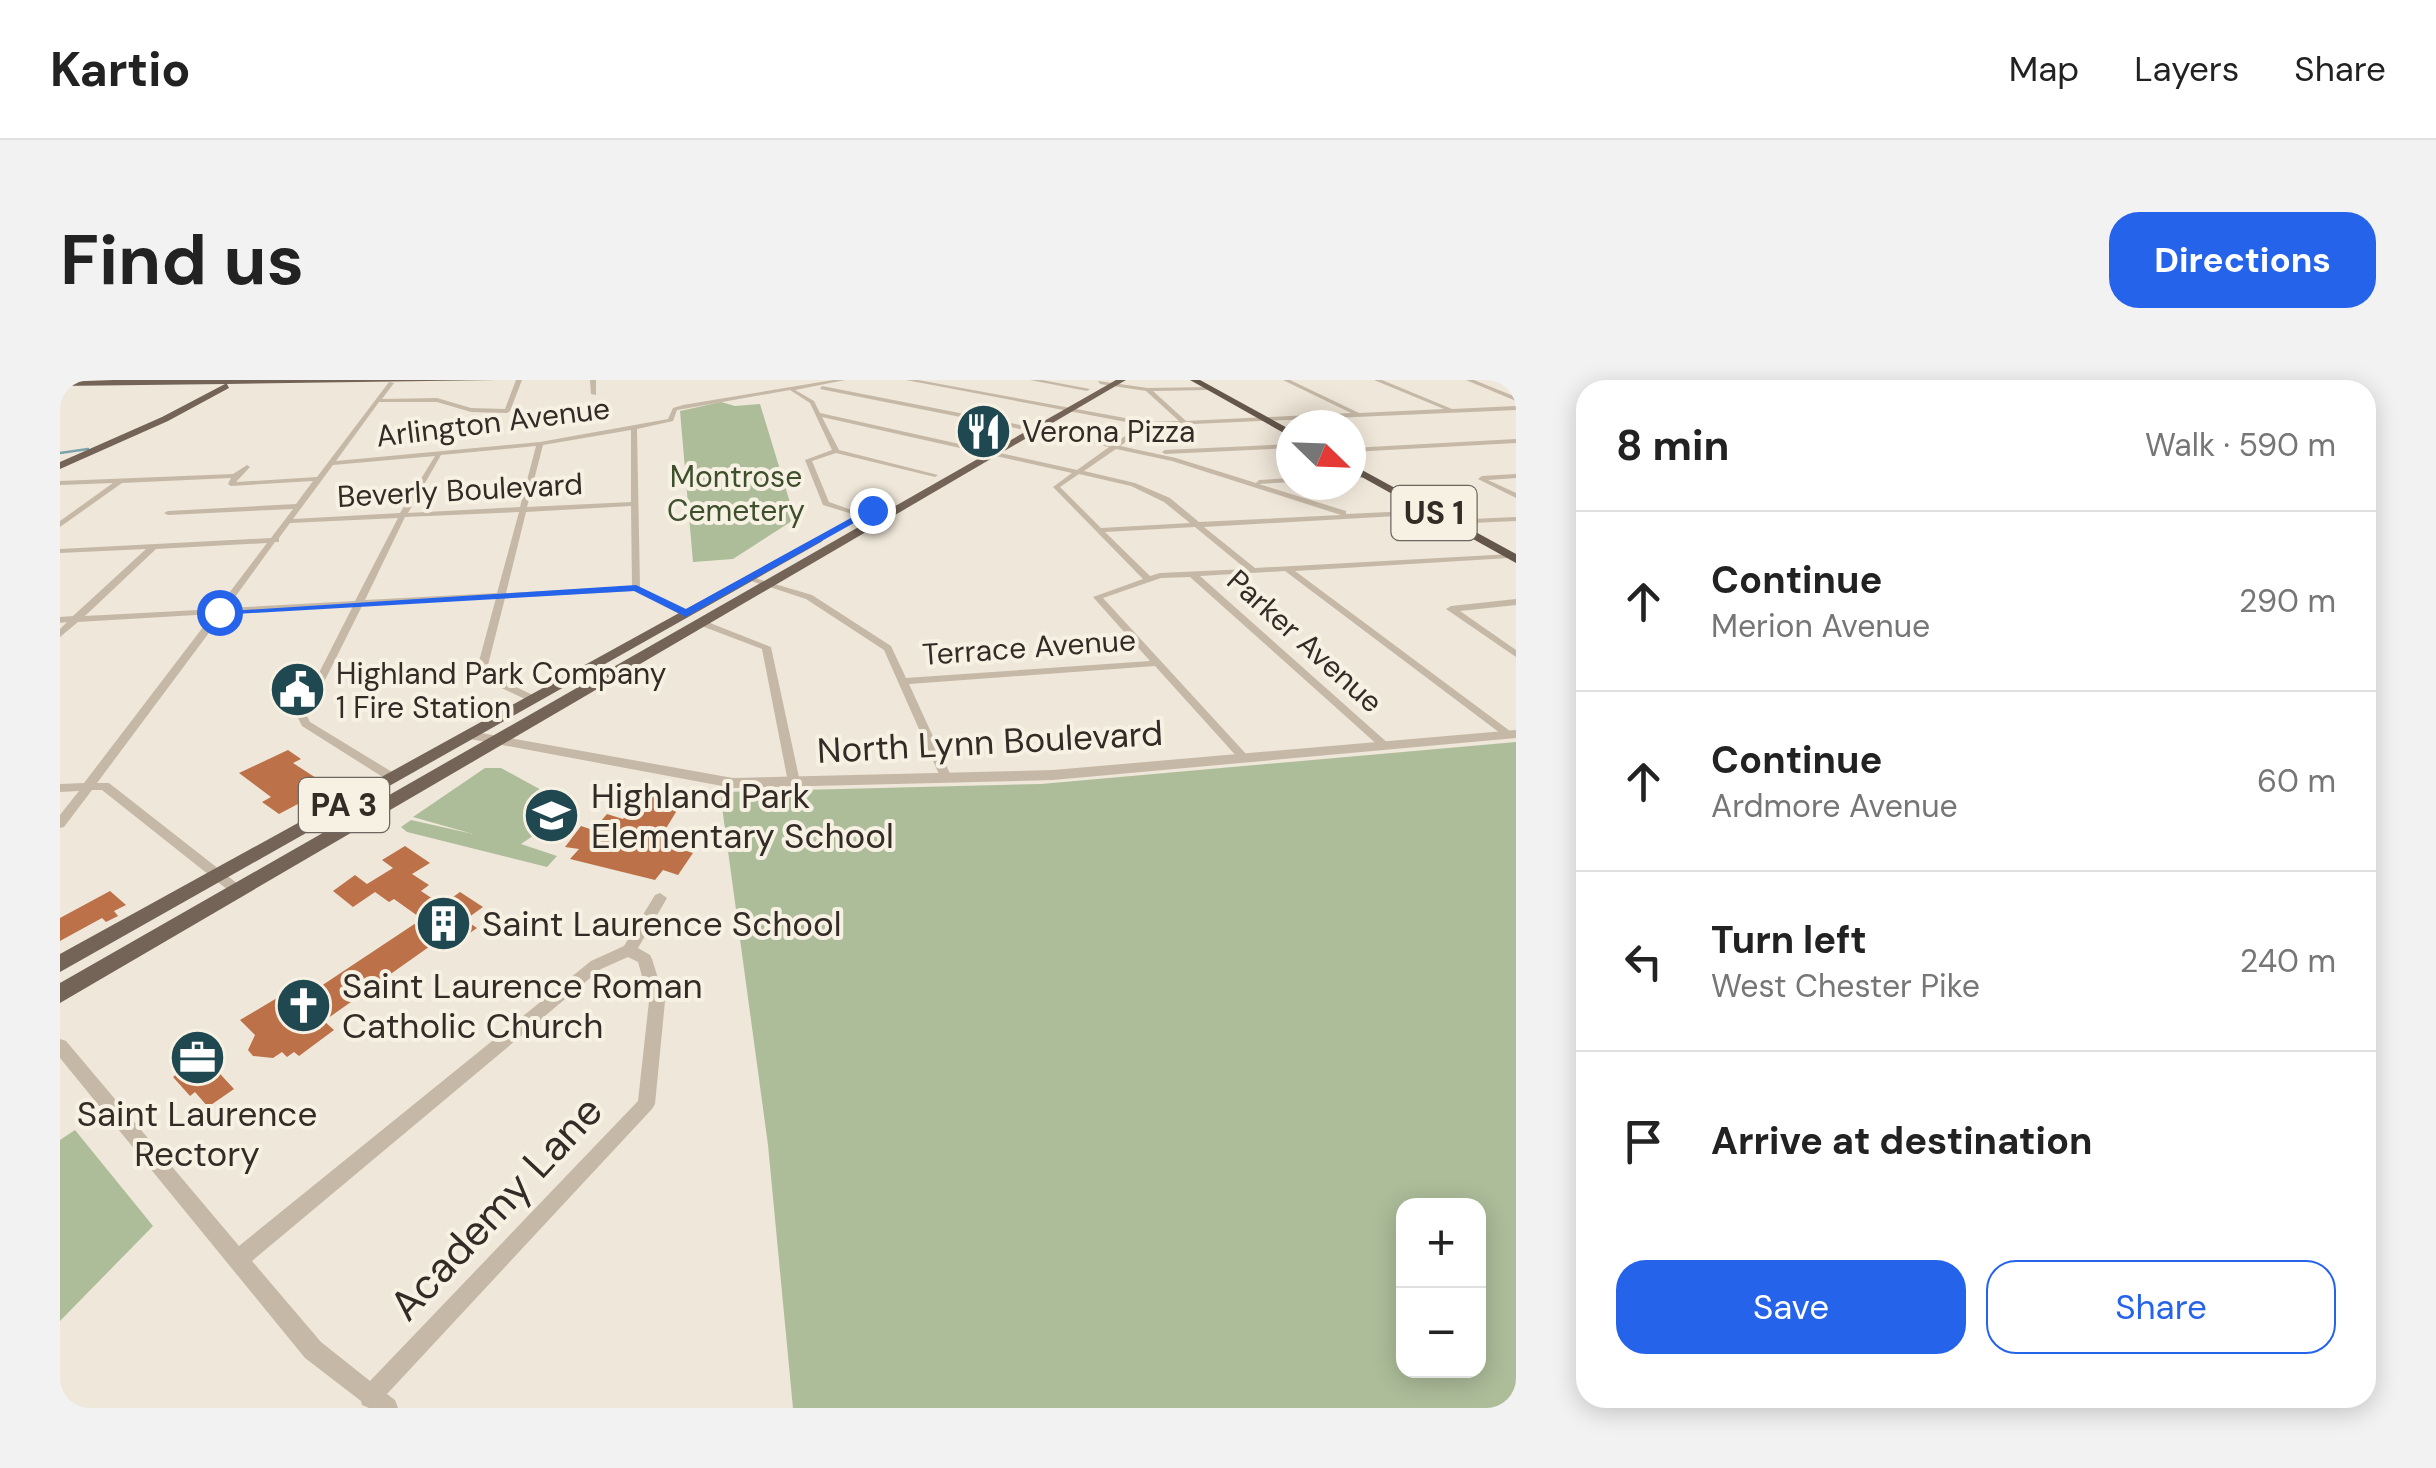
<!DOCTYPE html>
<meta charset="utf-8">
<style>
body{margin:0;font-family:"DM Sans",sans-serif;background:#f2f2f2;color:#222}
.controls{position:absolute;right:30px;bottom:30px;display:grid;overflow:hidden;border-radius:20px;box-shadow:0 5px 25px #0003}
.controls button{width:90px;height:90px;display:grid;place-items:center;padding:0;border:0;border-bottom:2px solid #e0e0e0;background:#fff;color:#222;font:50px sans-serif}
.compass{position:absolute;left:1216px;top:30px;width:90px;height:90px;border-radius:50%;background:#fff;box-shadow:0 5px 25px #0003;rotate:113deg}
.stop{position:absolute;width:30px;height:30px;margin:-22px;border:8px solid #2563eb;border-radius:50%;background:#fff}
.stop.end{background:#2563eb;border-color:#fff;box-shadow:0 2px 10px #0008}
.list{margin:0;padding:0;list-style:none}
h2{display:flex;justify-content:space-between;align-items:center;height:130px;margin:0;padding:0 40px;font-size:42px}
h2 small{font-size:32px;font-weight:400;color:#767676}
.list li{display:grid;grid-template-columns:65px 1fr auto;gap:30px;align-items:center;box-sizing:border-box;height:180px;padding:0 40px;border-top:2px solid #e0e0e0}
.list b{display:block;font-size:38px;white-space:nowrap}
.list p{margin:0;font-size:32px;white-space:nowrap;color:#767676}
.list em{font-size:32px;font-style:normal;color:#767676}
.actions{display:flex;gap:20px;padding:30px 40px}
.actions a{flex:1;padding:22px 0;border:2px solid #2563eb;border-radius:30px;text-align:center;font-size:35px;color:#2563eb}
.actions .main{background:#2563eb;color:#fff}
.icon{flex:none;width:55px;height:55px;fill:none;stroke:currentColor;stroke-width:2;stroke-linecap:round;stroke-linejoin:round}
.map{position:relative;flex:none;width:1456px;height:1028px;overflow:hidden;border-radius:30px}
header{display:flex;align-items:center;gap:60px;box-sizing:border-box;height:140px;padding:0 50px;background:#fff;border-bottom:2px solid #e0e0e0}
header strong{font-size:48px}
nav{display:flex;gap:55px;margin-inline-start:auto;font-size:35px}
.intro{display:flex;align-items:center;justify-content:space-between;box-sizing:border-box;height:240px;padding:0 60px}
h1{margin:0;font-size:70px}
.button{padding:25px 45px;border-radius:30px;background:#2563eb;color:#fff;font-size:35px;font-weight:700}
main{display:flex;gap:60px;padding:0 60px}
aside{flex:1;background:#fff;border-radius:30px;box-shadow:0 5px 25px #0003}
.map>svg:first-child{display:block}
.green{fill:#adbd9a;fill-rule:evenodd}
.lines{fill:none;stroke-linecap:round;stroke-linejoin:round}
.stream{stroke:#7aa3aa;stroke-width:2.5}
.building{fill:#bd7148}
.minor{fill:#c6b8a6;fill-rule:evenodd}
.tertiary{fill:#c6b8a6;fill-rule:evenodd}
.primary{fill:#746458;fill-rule:evenodd}
.trunk{fill:#64564b;fill-rule:evenodd}
.route{fill:#2563eb}
.labels{text-anchor:middle;dominant-baseline:central;stroke-width:8;stroke-linejoin:round;paint-order:stroke}
.far-street-label{font-size:30px;fill:#322b26;stroke:#f7f1e4}
.far-poi-label{font-size:30px;fill:#322b26;stroke:#f7f1e4;text-anchor:start}
.far-park-label{font-size:30px;fill:#3e4f2c;stroke:#f7f1e4}
.shield{fill:#f7f1e4;stroke:#6d665f;stroke-width:2.5}
.shield-label{font-size:32px;font-weight:bold;fill:#322b26}
.street-label{font-size:35px;fill:#322b26;stroke:#f7f1e4}
.poi-label{font-size:35px;fill:#322b26;stroke:#f7f1e4;text-anchor:start}
.near-street-label{font-size:42px;fill:#322b26;stroke:#f7f1e4}
</style>
<header>
<strong>Kartio</strong>
<nav><a>Map</a><a>Layers</a><a>Share</a></nav>
</header>
<div class="intro"><h1>Find us</h1><a class="button">Directions</a></div>
<main>
<div class="map">
<svg width="1456" height="1028" viewBox="0 0 1456 1028">
<rect width="100%" height="100%" fill="#efe7d9"/>
<g class="green">
<path d="M661 22 675 26 700 24 735 139 673 179 633 182 620 31Z"/>
<path d="M1456 362V1028H733L708 765 660 412 981 404ZM1344 826H1418V991H1344Z"/>
<path d="M425 388H441L514 428 461 464 497 476 487 487 347 452 341 447 351 440 413 454 353 437Z"/>
<path d="M15 750 93 846 0 941V760Z"/>
</g>
<g class="lines">
<path class="stream" d="M0 73 28 69"/>
</g>
<g class="building">
<path d="M228 370 241 379 233 383 270 407 219 434 202 422 211 417 179 393Z"/>
<path d="M585 411 624 419 605 450 628 456 620 469 633 473 618 495 603 490 595 500 510 479 519 469 505 467 521 446 533 450 547 434 563 439Z"/>
<path d="M345 466 370 483 352 494 369 505 361 511 382 525 400 512 423 527 405 540 417 548 394 564 383 557 264 641 274 650 239 676 234 672 227 677 222 672 213 678 193 676 188 670 195 655 180 640 232 609 243 618 362 539 334 519 329 522 315 512 293 527 273 511 295 495 307 504 333 488 322 480Z"/>
<path d="M50 511 66 525 54 531 58 536 46 542 42 538 0 561V538Z"/>
<path d="M140 666 155 681 151 684 174 709 148 727 135 712 130 716 113 697 117 694 110 686Z"/>
</g>
<g class="lines">
<g class="minor">
<path d="M456 0H462L450 31 447 33 411 32 377 22H319L276 81 480 62 608 39 613 28 623 25 773 0H785L735 10 754 21 760 33 1017 90 1049 67 976 52 974 49 1053 64 1082 45 846 0H858L1087 42 1119 41 1086 11 1040 4 1038 1 1088 8 1150 7 1148 10 1093 11 1126 41 1291 33 1223 0H1230L1299 33 1384 29 1314 0H1322L1392 29 1456 26V30L1088 46 1060 66 1116 78 1196 103 1199 100 1231 98V102L1199 104 1286 131V134L1372 130 1376 132 1372 134 1144 147 1195 188 1452 174 1453 176 1449 178 1235 191 1454 354 1452 356H1444L1225 191 1140 196 1330 365 1324 368 1320 367 1130 197 1101 198 1043 218 1187 375V379H1179L1095 286 849 304 892 398 890 401H882L824 270 746 219 688 200V196L752 215 831 266 846 298 1090 281 1033 217 1083 199 993 107 1012 93 762 37 779 70 878 95 875 97 776 73 752 81 769 122 806 135 802 137 763 125 745 80 772 70 750 23 730 10 623 29 617 30 613 41 577 49 580 207 631 234 623 236 575 211 445 218 428 285 437 298 477 317V321H469L429 302 418 285 436 218 302 226 247 336 250 342 337 395 339 398 337 401H329L242 346 237 336 293 226 163 234 37 403H49L183 508 185 511 183 514H173L42 410H32L4 447 0 448V435L19 411 0 412V404L24 403 153 234 18 242 0 257V249L7 242 0 243V237L13 236 86 169 0 173V169L211 158 233 129 108 135 104 133 108 131 236 124 253 101 171 106 168 104 171 98 62 103 0 147V141L53 103 0 105V101L173 94 187 85 190 87 176 102 257 97 329 2 334 3 322 19 377 18 411 28 445 29ZM571 50V122L467 127 483 65ZM476 66 460 127 348 133 381 75ZM1056 69 1112 81 1281 135 1139 142 1110 118 1075 103 1024 91ZM375 76 340 133 233 139 273 85ZM1019 94 1071 106 1104 122 1130 143 1041 148 1000 107ZM571 126 572 206 446 213 466 132ZM459 132 437 213 305 220 345 137ZM338 138 295 221 167 228 215 162H219V158L230 143ZM1135 147 1186 189 1100 193 1090 196 1045 152ZM207 163 157 229 25 236 96 169Z"/>
<path d="M530 0H536V15L531 14Z"/>
<path d="M970 0H982L1030 9 1027 11Z"/>
<path d="M1406 0H1414L1456 17V21Z"/>
<path d="M762 6 960 45 963 47 960 49 760 9Z"/>
<path d="M1456 59V63L1291 72V68Z"/>
<path d="M1231 64V68L1105 74 1102 72 1105 70Z"/>
<path d="M1307 94 1309 97 1291 99V95Z"/>
<path d="M1456 94V98L1428 100 1456 113V118L1418 99 1422 96Z"/>
<path d="M1456 137V141L1389 144 1385 142 1389 140Z"/>
<path d="M1456 219V225L1400 231 1456 270V277L1386 229 1391 226Z"/>
<path d="M639 241H645L711 267 740 402 738 405H730L728 402 702 269 639 245Z"/>
<path d="M600 513 607 518 578 568 590 575 592 579 605 621 595 724 592 729 327 1014 335 1020 338 1028H309L302 1025 301 1021 245 978 0 678V659L6 661 179 866 531 581 564 566 595 515ZM568 577 578 582 589 621 578 721 310 1001 261 962 192 881 541 589Z"/>
</g>
<path class="tertiary" d="M1456 350V358L993 400 673 408 410 359 403 355 410 351 673 398 993 390Z"/>
<g class="primary">
<path d="M54 0H436L167 4 169 8 108 41 0 89V82L102 37 165 4 0 6V2Z"/>
<path d="M1056 0H1066L0 623V603Z"/>
<path d="M757 157 763 160 761 162 0 592V574Z"/>
</g>
<g class="trunk">
<path d="M1130 0H1140L1231 50V57Z"/>
<path d="M1291 84 1456 174V183L1291 91Z"/>
</g>
</g>
<path class="route" d="M809 128 817 130 626 237 574 211 159 235 154 232 576 205 626 229Z"/>
<defs>
<symbol id="restaurant-disc" viewBox="-11 -11 22 22"><circle r="9.5" fill="#1f4851" stroke="#f7f1e4"/><path d="M-5-6h1v4h1v-4h1v4h1v-4h1v5L-1.5 .5V6h-2V.5L-5-1ZM5-6V6H3V1.5H1.5Q1.5-4 5-6Z" fill="#fff"/></symbol>
<symbol id="civic-disc" viewBox="-11 -11 22 22"><circle r="9.5" fill="#1f4851" stroke="#f7f1e4"/><path d="M-.6-6.5H3V-4.5H.6V-3L4-1V1h2V6H-6V1h2V-1L-.6-3ZM-1.2 2.5V6h2.4V2.5Z" fill="#fff"/></symbol>
<symbol id="school-disc" viewBox="-11 -11 22 22"><circle r="9.5" fill="#1f4851" stroke="#f7f1e4"/><path d="M0-5L7-2L0 1L-7-2ZM-4 1L0 2.5L4 1V4Q0 6-4 4Z" fill="#fff"/></symbol>
<symbol id="building-disc" viewBox="-11 -11 22 22"><circle r="9.5" fill="#1f4851" stroke="#f7f1e4"/><path d="M-4-6H4V6H1V3H-1V6H-4ZM-2.5-4.3h1.7v1.8h-1.7ZM.8-4.3h1.7v1.8H.8ZM-2.5-1h1.7V.8h-1.7ZM.8-1h1.7V.8H.8Z" fill="#fff"/></symbol>
<symbol id="church-disc" viewBox="-11 -11 22 22"><circle r="9.5" fill="#1f4851" stroke="#f7f1e4"/><path d="M-1.2-6h2.4v3.5h3.3v2.4h-3.3V6h-2.4V-.1h-3.3v-2.4h3.3Z" fill="#fff"/></symbol>
<symbol id="office-disc" viewBox="-11 -11 22 22"><circle r="9.5" fill="#1f4851" stroke="#f7f1e4"/><path d="M-6-3h4V-5.5h4V-3h4V5H-6ZM-1-4.5V-3h2v-1.5ZM-6 0V1H6V0Z" fill="#fff"/></symbol>
</defs>
<g fill-rule="evenodd">
<use href="#restaurant-disc" x="892" y="20" width="63" height="63"/>
<use href="#civic-disc" x="206" y="278" width="63" height="63"/>
<use href="#school-disc" x="460" y="404" width="63" height="63"/>
<use href="#building-disc" x="352" y="512" width="63" height="63"/>
<use href="#church-disc" x="212" y="594" width="63" height="63"/>
<use href="#office-disc" x="106" y="646" width="63" height="63"/>
</g>
<g class="labels">
<g class="far-street-label">
<text transform="translate(433 42) rotate(-7)">Arlington Avenue</text>
<text transform="translate(400 110) rotate(-3)">Beverly Boulevard</text>
<text transform="translate(1245 261) rotate(42)">Parker Avenue</text>
<text transform="translate(969 267) rotate(-4)">Terrace Avenue</text>
</g>
<g class="far-poi-label">
<text x="962" y="51">Verona Pizza</text>
<text x="276" y="293">Highland Park Company<tspan x="276" dy="34">1 Fire Station</tspan></text>
</g>
<g class="far-park-label">
<text x="676" y="96">Montrose<tspan x="676" dy="34">Cemetery</tspan></text>
</g>
<g class="shield">
<rect x="1331.5" y="106" width="85" height="54" rx="8"/>
<rect x="239" y="398" width="90" height="54" rx="8"/>
</g>
<g class="shield-label">
<text x="1374" y="133">US 1</text>
<text x="284" y="425">PA 3</text>
</g>
<g class="street-label">
<text transform="translate(930 362) rotate(-3)">North Lynn Boulevard</text>
</g>
<g class="poi-label">
<text x="531" y="416">Highland Park<tspan x="531" dy="40">Elementary School</tspan></text>
<text x="422" y="544">Saint Laurence School</text>
<text x="282" y="606">Saint Laurence Roman<tspan x="282" dy="40">Catholic Church</tspan></text>
<text x="137" y="734" text-anchor="middle">Saint Laurence<tspan x="137" dy="40">Rectory</tspan></text>
</g>
<g class="near-street-label">
<text transform="translate(436 828) rotate(-47)">Academy Lane</text>
</g>
</g>
</svg>
<div class="controls">
<button>+</button>
<button>−</button>
</div>
<svg class="compass" viewBox="-18 -18 36 36"><path d="M0-13l5 13h-10z" fill="#e53935"/><path d="M0 13l5-13h-10z" fill="#767676"/></svg>
<div class="stop" style="left:159px;top:232px"></div>
<div class="stop end" style="left:812px;top:130px"></div>
</div>
<aside>
<h2>8 min<small>Walk · 590 m</small></h2>
<ul class="list">
<li><svg class="icon" aria-label="ahead" viewBox="0 0 24 24"><path d="M12 20V5M6 11l6-6 6 6"/></svg><div><b>Continue</b><p>Merion Avenue</p></div><em>290 m</em></li>
<li><svg class="icon" aria-label="ahead" viewBox="0 0 24 24"><path d="M12 20V5M6 11l6-6 6 6"/></svg><div><b>Continue</b><p>Ardmore Avenue</p></div><em>60 m</em></li>
<li><svg class="icon" aria-label="left" viewBox="0 0 24 24"><path d="M17 20v-9H6M10 6l-5 5 5 5"/></svg><div><b>Turn left</b><p>West Chester Pike</p></div><em>240 m</em></li>
<li><svg class="icon" aria-label="arrive" viewBox="0 0 24 24"><path d="M6 21V4h12l-3 4 3 4H6"/></svg><div><b>Arrive at destination</b></div></li>
</ul>
<div class="actions"><a class="main">Save</a><a>Share</a></div>
</aside>
</main>
